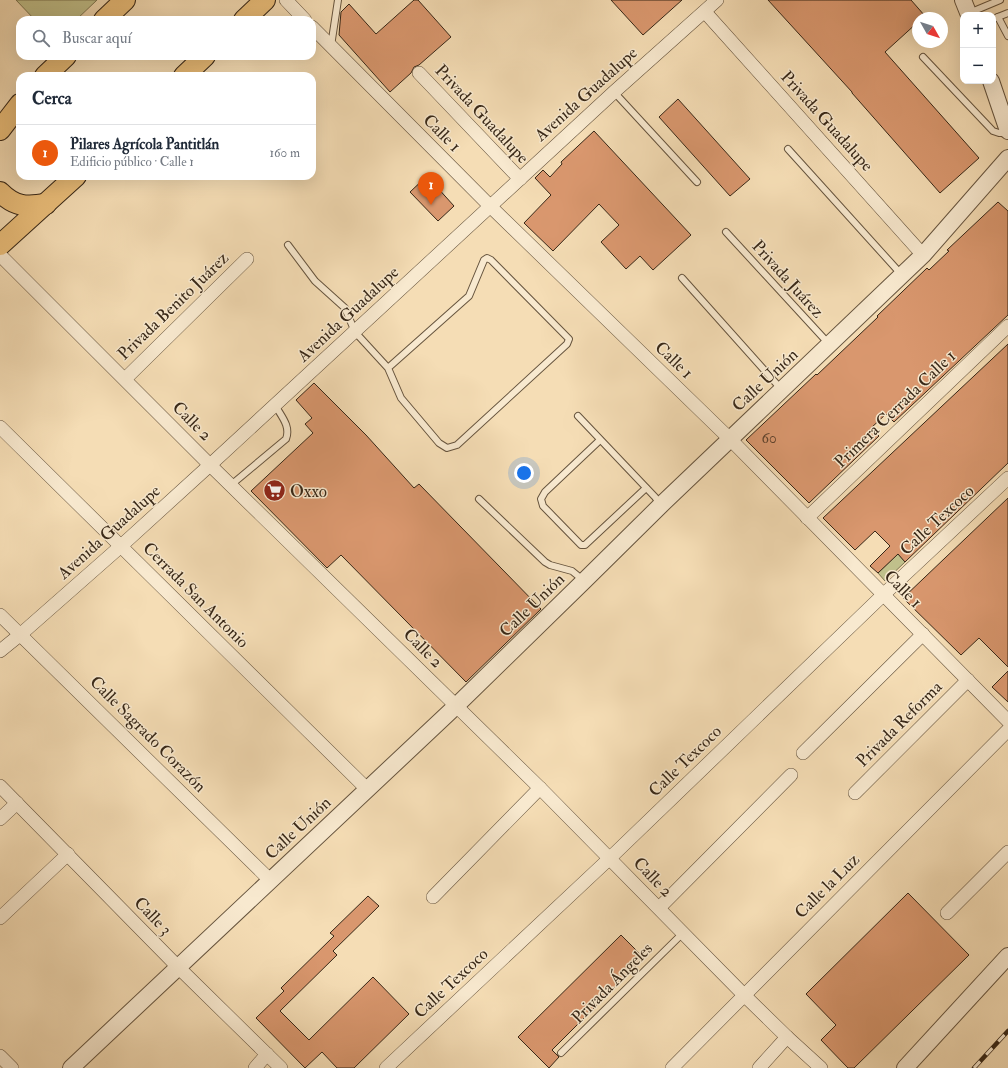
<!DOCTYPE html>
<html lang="es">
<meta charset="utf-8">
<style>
body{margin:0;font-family:"IM FELL Double Pica",serif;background:#f6f6f7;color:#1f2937}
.controls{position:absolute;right:12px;top:12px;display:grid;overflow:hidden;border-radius:8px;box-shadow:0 4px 16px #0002}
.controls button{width:36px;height:36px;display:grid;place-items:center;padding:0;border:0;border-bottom:1px solid #e0e1e3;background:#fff;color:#1f2937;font:20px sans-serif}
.compass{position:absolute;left:912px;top:12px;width:36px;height:36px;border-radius:50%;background:#fff;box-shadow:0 4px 16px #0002;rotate:129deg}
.you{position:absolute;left:524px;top:473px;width:14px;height:14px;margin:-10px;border:3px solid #fff;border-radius:50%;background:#1a73e8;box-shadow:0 0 0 6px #1a73e833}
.badge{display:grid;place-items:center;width:26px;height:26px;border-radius:50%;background:#ea580c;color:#fff;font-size:13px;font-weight:700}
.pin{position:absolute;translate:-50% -33px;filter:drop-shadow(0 1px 2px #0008)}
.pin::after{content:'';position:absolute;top:21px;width:14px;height:12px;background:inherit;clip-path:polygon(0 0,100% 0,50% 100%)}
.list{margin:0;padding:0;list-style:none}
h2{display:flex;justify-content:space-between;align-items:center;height:52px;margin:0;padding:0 16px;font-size:17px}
h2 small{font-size:13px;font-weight:400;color:#747a83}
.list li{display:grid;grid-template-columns:26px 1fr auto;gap:12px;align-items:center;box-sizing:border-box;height:56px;padding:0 16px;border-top:1px solid #e0e1e3}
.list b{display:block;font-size:15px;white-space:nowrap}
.list p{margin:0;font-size:13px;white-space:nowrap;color:#747a83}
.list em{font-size:13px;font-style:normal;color:#747a83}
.icon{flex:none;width:22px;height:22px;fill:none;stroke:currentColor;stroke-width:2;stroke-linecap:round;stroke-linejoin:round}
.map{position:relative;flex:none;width:1008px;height:1068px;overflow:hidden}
.search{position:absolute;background:#fff;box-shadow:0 4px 16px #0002;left:16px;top:16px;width:300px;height:44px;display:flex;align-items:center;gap:10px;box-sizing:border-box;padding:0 14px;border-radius:12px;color:#747a83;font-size:15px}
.panel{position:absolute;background:#fff;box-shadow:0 4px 16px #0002;left:16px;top:72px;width:300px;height:108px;border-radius:12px}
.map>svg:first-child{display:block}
.green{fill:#c0c08b;stroke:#7c7451}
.building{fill:#d9976e;stroke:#372717}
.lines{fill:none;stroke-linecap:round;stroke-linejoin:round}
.service-casing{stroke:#66543e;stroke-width:8}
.minor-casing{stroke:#66543e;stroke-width:14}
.tertiary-casing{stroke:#66543e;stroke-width:18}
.primary-casing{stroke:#372717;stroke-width:22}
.service{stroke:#f8e9cf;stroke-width:6}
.minor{stroke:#f8e9cf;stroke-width:13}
.tertiary{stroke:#f8e9cf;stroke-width:16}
.primary{stroke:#eabe7a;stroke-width:20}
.rail-casing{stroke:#372717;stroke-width:4.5}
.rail{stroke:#f8e9cf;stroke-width:3;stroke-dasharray:9;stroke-linecap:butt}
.labels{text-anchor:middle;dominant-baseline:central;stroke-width:3;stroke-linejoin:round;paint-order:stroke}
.number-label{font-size:15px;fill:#60432d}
.street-label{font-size:17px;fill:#372717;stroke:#f8e9cf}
.poi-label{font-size:17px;fill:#372717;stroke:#f8e9cf;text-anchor:start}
</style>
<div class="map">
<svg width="1008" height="1068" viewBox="0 0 1008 1068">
<rect width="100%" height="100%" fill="#f5ddb5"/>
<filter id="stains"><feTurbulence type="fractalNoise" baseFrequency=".005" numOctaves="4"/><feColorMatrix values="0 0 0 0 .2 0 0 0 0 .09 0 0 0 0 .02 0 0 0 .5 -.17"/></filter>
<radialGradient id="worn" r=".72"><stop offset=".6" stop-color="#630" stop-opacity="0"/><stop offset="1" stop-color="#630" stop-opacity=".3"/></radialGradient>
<g class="green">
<path d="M16 0H97L76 20H35Z"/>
<path d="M898 554 905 562 885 581 878 573Z"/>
</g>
<g class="building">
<path d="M414 0H418L451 37 419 65 414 67 411 73 390 92 339 35 341 12 349 4 376 34Z"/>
<path d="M611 0H682L643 35Z"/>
<path d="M768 0H911L925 16 922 18H918V22L885 52 979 158 940 193 852 93V92Z"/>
<path d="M678 99 750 179 730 196 659 117Z"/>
<path d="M594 131 691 235 653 270 640 256 626 269 601 242 619 225 599 204 553 251 524 223 551 195 535 178 543 170 550 177 562 164 561 162Z"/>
<path d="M427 176 454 206 438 221 410 192Z"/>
<path d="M998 202 1008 211V315L894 422 886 414 871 428 879 436 809 503 746 440 816 374 817 375 878 317 877 316 927 268 929 270 949 251 947 250Z"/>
<path d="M1008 344V463L905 562 898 554 878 573 870 566 890 546 875 531 855 550 823 518Z"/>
<path d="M314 383 366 435 414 488 419 484 541 609 466 682 341 555 327 568 251 491 313 433 305 424 312 418 296 400Z"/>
<path d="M1008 498V667L979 638 961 655 903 598Z"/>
<path d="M1008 671V702L992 687Z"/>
<path d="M908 893 969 955 854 1068H848L821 1040 836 1025 806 994Z"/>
<path d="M368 896 379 906 333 951 337 955 280 1011 309 1040 373 977 409 1014 354 1068H337L322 1052 305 1068 256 1018 284 991 281 988 334 936 330 933Z"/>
<path d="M621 935 644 958 552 1050 559 1057 549 1068 518 1037Z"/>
</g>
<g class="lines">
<defs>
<g id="service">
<path d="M969 13 1000 0"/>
<path d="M998 17 1008 36"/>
<path d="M993 19 1008 13"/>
<path d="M331 46 338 0"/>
<path d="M923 57 993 131 999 133H1008"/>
<path d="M614 92 697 182"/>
<path d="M788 149 901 274"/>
<path d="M726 232 829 344"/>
<path d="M288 245 315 281 345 308 355 332 388 368 401 398 439 443 447 448 457 445 567 344 569 339 491 260 487 258 484 260 469 296 388 368"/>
<path d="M682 278 782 390"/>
<path d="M578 416 655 497 661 505"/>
<path d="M600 440 545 492 541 499 543 506 581 545H585L646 488"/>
<path d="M231 485 286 439C291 426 281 416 275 405"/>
<path d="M479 499 545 562 550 565 572 571 583 580"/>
<path d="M561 1053 683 933"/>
</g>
<g id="minor">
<path d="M286 0 305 20"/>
<path d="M705 12 923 255"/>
<path d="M312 27 491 207 730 439 1008 721"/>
<path d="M419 73 520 179"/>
<path d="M0 255 210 465 540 788 744 995 787 1037 821 1068"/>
<path d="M125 379 247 259"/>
<path d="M0 427 367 789"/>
<path d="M807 518 1008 326"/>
<path d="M0 615 270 880"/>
<path d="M0 651 21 634 121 546 210 465 614 92 717 0"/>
<path d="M803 753 923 634"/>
<path d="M0 786 178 967 281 1068"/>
<path d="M855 793 968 680"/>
<path d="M0 819 17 803"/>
<path d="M433 897 540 788"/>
<path d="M659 908 791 775"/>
<path d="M947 913 1008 852"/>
<path d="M0 918 68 854"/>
<path d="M0 1056 12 1068"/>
<path d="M255 1068 267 1054"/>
<path d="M386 1068 610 858 883 595 1008 478"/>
<path d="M672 1068 1008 730"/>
<path d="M759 1068 787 1037"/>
</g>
<g id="tertiary">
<path d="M963 0 969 15"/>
<path d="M991 81 1008 131"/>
<path d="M71 1068 456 706 584 581 661 505 902 275 923 255 1008 158"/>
<path d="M905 1068 1008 956"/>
</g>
<g id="primary">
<path d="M104 20 125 0"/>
<path d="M244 20 265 0"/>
<path d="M45 76 66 56"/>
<path d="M184 76 205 56"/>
<path d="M0 130 20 104"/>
<path d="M0 192C15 207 26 207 46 204"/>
<path d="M0 245 76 176"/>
</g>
</defs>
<use href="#service" class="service-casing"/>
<use href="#minor" class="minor-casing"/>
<use href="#tertiary" class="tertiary-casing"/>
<use href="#primary" class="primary-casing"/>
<use href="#service" class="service"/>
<use href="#minor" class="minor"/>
<use href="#tertiary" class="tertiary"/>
<use href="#primary" class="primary"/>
<defs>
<path id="rail" d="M974 1068 1008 1031"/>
</defs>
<use href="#rail" class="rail-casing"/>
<use href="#rail" class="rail"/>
</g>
<defs>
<symbol id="supermarket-disc" viewBox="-11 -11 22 22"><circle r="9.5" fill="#8f2418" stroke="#f8e9cf"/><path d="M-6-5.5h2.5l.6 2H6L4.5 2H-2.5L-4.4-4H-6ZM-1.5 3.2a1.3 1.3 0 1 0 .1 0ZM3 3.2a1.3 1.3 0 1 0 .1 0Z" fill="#fff"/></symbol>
</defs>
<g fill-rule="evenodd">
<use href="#supermarket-disc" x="262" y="478" width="25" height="25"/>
</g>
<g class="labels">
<g class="number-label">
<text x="769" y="438">60</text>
</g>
<g class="street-label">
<text transform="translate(586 94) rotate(-42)">Avenida Guadalupe</text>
<text transform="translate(482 114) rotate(47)">Privada Guadalupe</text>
<text transform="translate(827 121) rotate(48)">Privada Guadalupe</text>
<text transform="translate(442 133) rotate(45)">Calle 1</text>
<text transform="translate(788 279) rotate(48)">Privada Juárez</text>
<text transform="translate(173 306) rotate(-44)">Privada Benito Juárez</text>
<text transform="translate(348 314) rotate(-43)">Avenida Guadalupe</text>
<text transform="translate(674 360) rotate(44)">Calle 1</text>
<text transform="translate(765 380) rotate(-43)">Calle Unión</text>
<text transform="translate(895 409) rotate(-44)">Primera Cerrada Calle 1</text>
<text transform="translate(192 421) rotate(45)">Calle 2</text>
<text transform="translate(937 520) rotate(-43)">Calle Texcoco</text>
<text transform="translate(109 532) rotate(-42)">Avenida Guadalupe</text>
<text transform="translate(903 589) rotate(45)">Calle 1</text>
<text transform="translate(196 595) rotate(45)">Cerrada San Antonio</text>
<text transform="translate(532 605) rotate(-44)">Calle Unión</text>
<text transform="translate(423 648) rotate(45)">Calle 2</text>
<text transform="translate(899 724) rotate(-45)">Privada Reforma</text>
<text transform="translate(148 734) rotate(45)">Calle Sagrado Corazón</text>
<text transform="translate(685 761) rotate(-44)">Calle Texcoco</text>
<text transform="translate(298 828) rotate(-43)">Calle Unión</text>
<text transform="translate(653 877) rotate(46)">Calle 2</text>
<text transform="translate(827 886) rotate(-45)">Calle la Luz</text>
<text transform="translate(153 916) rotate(46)">Calle 3</text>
<text transform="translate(451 983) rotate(-43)">Calle Texcoco</text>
<text transform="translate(612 983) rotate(-45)">Privada Ángeles</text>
</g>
<g class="poi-label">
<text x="290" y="491">Oxxo</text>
</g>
</g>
<rect width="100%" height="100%" filter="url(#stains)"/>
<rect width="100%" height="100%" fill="url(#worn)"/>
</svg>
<div class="controls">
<button>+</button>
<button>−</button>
</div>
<svg class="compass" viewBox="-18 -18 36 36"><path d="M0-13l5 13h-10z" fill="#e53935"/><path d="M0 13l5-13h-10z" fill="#747a83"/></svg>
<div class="you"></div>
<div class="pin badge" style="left:431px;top:205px">1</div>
<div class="search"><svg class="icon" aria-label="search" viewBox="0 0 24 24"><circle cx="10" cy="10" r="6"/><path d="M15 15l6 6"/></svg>Buscar aquí</div>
<section class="panel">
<h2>Cerca<small></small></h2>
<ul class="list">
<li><span class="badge">1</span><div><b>Pilares Agrícola Pantitlán</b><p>Edificio público · Calle 1</p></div><em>160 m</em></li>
</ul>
</section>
</div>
